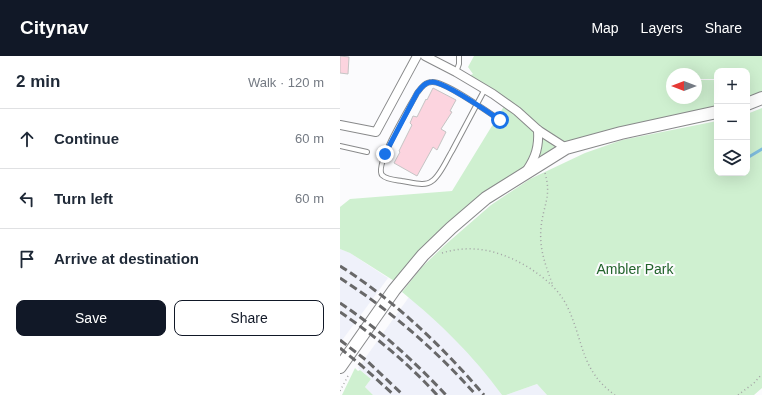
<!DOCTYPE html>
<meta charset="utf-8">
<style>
body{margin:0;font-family:Helvetica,sans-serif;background:#f2f2f3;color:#1f2937}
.controls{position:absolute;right:12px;top:12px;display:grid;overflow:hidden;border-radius:8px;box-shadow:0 4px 16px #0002}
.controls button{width:36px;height:36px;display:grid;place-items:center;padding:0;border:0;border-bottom:1px solid #e0e1e3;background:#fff;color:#1f2937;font:20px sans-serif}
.compass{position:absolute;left:326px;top:12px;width:36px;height:36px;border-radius:50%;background:#fff;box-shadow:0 4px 16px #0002;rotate:270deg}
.stop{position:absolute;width:12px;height:12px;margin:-9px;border:3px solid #1a73e8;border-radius:50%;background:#fff}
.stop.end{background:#1a73e8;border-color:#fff;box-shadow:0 1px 4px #0008}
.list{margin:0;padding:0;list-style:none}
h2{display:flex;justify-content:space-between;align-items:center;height:52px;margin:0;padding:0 16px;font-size:17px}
h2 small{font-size:13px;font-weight:400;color:#747a83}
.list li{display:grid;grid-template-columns:26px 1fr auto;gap:12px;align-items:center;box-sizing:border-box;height:60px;padding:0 16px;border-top:1px solid #e0e1e3}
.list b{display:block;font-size:15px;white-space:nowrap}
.list em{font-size:13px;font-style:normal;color:#747a83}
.actions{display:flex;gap:8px;padding:12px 16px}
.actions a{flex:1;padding:9px 0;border:1px solid #111827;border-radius:8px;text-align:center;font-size:14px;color:#111827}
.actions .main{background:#111827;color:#fff}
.icon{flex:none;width:22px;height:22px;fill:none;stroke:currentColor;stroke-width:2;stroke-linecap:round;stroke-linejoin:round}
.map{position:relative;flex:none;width:422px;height:339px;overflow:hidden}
header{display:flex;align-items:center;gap:24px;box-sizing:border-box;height:56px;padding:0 20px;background:#111827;color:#fff}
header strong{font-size:19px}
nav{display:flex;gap:22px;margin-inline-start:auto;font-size:14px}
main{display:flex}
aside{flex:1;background:#fff}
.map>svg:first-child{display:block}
.built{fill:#eff1fa}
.green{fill:#cff0d0}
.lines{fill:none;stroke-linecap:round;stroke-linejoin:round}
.stream{stroke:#7fbcde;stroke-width:3}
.building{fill:#fcd4df;stroke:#c5c4c4}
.service-casing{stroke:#88898a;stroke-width:6}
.minor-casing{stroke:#88898a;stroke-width:10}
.secondary-casing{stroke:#88898a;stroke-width:14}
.path{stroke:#a3a3a5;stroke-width:1.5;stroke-dasharray:1 3;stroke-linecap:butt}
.service{stroke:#fff;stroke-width:4}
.minor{stroke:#fff;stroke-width:8}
.secondary{stroke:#fff;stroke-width:12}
.rail{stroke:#686869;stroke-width:3;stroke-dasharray:8 4;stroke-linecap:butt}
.route{stroke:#1a73e8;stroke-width:5}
.labels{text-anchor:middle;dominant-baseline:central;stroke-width:4;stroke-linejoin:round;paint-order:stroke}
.park-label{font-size:14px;fill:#22632b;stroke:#fbfbfd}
</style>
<header>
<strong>Citynav</strong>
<nav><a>Map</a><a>Layers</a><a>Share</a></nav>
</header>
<main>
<aside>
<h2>2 min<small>Walk · 120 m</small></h2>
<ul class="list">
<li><svg class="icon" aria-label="ahead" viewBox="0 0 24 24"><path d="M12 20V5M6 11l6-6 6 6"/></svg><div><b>Continue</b></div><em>60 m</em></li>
<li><svg class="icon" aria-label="left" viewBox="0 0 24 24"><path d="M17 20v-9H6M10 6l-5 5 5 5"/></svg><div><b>Turn left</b></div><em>60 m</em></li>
<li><svg class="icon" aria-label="arrive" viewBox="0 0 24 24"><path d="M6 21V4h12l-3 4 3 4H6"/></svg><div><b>Arrive at destination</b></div></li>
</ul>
<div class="actions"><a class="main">Save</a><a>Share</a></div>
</aside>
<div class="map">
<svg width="422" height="339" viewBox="0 0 422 339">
<rect width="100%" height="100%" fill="#fbfbfd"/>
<g class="built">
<path d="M0 193 10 197 48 222 0 287Z"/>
<path d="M69 241 99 267 124 291 144 314 162 339H33L25 331 31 323 18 312Z"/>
<path d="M197 328 207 339H166Z"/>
</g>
<g class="green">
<path d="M134 0H422V42L407 48V15H377V23H356V18H332V42H356V24H377V56L226 92 146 142 59 228 10 197 0 193V151L10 143 112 135 166 47 126 21 133 18 128 11Z"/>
<path d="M422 52V332L414 339H207L197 328 166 339H162C132 298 101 268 62 236L82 211 105 189 151 149 190 123 245 97 282 84 377 65V117H407V58Z"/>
<path d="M15 312 18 315 20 314 31 323 25 331 33 339H2Z"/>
</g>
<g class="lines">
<path class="stream" d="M407 102 422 93"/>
</g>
<g class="building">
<path d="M0 0 9 1 8 18 0 17Z"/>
<path d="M93 32 116 44 110 55 112 56 101 73 106 76 97 94 93 91 77 120 54 107 60 96 59 95 72 69 70 67 73 60 77 61 86 43 87 44Z"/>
</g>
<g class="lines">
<defs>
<g id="service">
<path d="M116 16 119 8V0"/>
<path d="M145 33C134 54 123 74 112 95 107 103 100 120 92 125 85 131 71 126 62 125 56 124 47 124 42 119 34 108 71 49 77 37 81 32 85 26 92 26 105 25 148 56 160 64"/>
<path d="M0 90 27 96"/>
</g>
<g id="minor">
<path d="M85 0 116 16 153 38 177 55 198 74 226 92"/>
<path d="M0 69 36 76 77 0"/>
<path d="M187 114C196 101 199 90 198 74"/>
</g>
<g id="secondary">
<path d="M407 48 422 42"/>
<path d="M0 311 54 234 83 199 111 172 146 142 226 92 281 77 377 56"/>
</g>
</defs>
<use href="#service" class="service-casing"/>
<use href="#minor" class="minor-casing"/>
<use href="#secondary" class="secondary-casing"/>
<g class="path">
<path d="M205 117C212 141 203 149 201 172 199 194 206 210 213 230"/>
<path d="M102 197C134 187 164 196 191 213 206 223 219 234 227 250 244 285 240 314 275 339"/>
<path d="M0 335 9 318"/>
<path d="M398 339 414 327 422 318"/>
</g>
<use href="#service" class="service"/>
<use href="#minor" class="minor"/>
<use href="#secondary" class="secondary"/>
<g class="rail">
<path d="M0 210C55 245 102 290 144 339"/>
<path d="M0 222C51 255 96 294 136 339"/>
<path d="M0 247C39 273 74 305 106 339"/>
<path d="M0 256C35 280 68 307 97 339"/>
<path d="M0 284 26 304 63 339"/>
<path d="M0 292 22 310 54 339"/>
</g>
</g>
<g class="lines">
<path class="route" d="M45 98 77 37C81 32 85 26 92 26 104 25 148 56 160 64"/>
</g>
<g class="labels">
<g class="park-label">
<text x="295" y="213">Ambler Park</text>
</g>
</g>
</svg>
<div class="controls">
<button>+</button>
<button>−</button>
<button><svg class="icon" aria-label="layers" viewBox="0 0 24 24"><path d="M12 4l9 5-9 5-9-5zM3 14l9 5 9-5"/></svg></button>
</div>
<svg class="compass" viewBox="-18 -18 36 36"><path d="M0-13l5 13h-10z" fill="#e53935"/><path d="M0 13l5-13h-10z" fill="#747a83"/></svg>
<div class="stop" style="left:160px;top:64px"></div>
<div class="stop end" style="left:45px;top:98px"></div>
</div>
</main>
